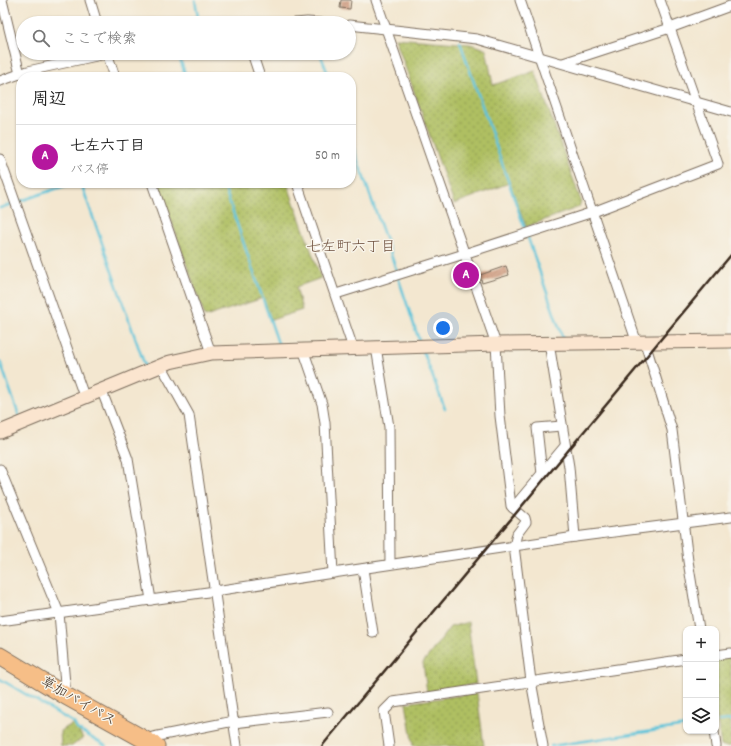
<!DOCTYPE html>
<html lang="ja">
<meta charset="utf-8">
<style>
body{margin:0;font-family:Dekko,"Klee One",sans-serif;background:#f6f6f6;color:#222}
.controls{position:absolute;right:12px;bottom:12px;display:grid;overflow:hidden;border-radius:8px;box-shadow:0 1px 3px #0004}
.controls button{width:36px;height:36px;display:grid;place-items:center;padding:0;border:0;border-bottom:1px solid #e0e0e0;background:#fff;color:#222;font:20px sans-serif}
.you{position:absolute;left:443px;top:328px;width:14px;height:14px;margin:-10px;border:3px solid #fff;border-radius:50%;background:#1a73e8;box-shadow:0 0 0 6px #1a73e833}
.badge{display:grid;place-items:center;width:26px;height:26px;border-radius:50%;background:#b5179e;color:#fff;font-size:13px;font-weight:700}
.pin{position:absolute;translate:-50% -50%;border:2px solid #fff;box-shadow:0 1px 4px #0006}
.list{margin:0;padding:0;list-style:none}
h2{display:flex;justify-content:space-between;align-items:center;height:52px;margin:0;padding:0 16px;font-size:17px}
h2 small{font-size:13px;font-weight:400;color:#767676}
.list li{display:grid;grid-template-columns:26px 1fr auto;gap:12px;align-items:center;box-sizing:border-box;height:64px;padding:0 16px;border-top:1px solid #e0e0e0}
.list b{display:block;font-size:15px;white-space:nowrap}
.list p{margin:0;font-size:13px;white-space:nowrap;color:#767676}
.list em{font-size:13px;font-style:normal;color:#767676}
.icon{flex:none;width:22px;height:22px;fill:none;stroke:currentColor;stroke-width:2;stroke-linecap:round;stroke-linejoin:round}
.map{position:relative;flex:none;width:731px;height:746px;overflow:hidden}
.search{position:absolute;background:#fff;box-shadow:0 1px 3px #0004;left:16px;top:16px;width:340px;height:44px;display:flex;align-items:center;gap:10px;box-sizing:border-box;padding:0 14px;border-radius:22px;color:#767676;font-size:15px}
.panel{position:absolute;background:#fff;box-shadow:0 1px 3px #0004;left:16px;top:72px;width:340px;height:116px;border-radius:16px}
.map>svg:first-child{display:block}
.grass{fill:url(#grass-dots);stroke:#757440}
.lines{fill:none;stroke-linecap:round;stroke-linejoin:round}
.stream{stroke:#5dc4da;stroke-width:2.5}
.building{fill:url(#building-hatch)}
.street-casing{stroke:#7b6c5c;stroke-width:11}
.secondary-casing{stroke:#7b6c5c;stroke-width:15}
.highway-casing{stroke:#7b6c5c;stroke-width:19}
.street{stroke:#fff;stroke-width:9}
.secondary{stroke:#fbe5cf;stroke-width:13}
.highway{stroke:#f6be87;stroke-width:17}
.rail{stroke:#3b2a1e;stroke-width:2.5}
.labels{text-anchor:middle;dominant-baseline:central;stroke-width:3;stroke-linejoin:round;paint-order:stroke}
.street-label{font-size:14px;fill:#3b2a1e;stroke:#f7f3e8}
.neighbourhood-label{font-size:15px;fill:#6e503e;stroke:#f7f3e8}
</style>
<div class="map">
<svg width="731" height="746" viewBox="0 0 731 746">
<defs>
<pattern id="grass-dots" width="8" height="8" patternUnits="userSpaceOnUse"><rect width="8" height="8" fill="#afbf62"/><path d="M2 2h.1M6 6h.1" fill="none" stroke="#909b50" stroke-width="1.8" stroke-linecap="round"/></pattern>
<pattern id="building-hatch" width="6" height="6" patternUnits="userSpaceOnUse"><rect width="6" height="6" fill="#ce9679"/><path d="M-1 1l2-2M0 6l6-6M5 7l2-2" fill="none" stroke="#a87b63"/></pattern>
</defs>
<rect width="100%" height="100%" fill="#f7f3e8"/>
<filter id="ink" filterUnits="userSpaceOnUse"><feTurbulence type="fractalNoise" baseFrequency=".025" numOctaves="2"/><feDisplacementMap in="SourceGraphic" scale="8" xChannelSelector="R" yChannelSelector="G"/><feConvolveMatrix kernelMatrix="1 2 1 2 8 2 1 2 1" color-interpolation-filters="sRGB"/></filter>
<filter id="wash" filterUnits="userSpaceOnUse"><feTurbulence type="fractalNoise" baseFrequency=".012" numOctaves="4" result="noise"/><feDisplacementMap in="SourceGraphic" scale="16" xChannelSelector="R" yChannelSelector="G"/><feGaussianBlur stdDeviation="0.9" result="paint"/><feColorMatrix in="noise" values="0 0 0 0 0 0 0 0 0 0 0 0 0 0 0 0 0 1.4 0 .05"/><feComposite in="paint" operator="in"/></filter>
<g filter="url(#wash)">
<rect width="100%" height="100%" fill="#f3e7d0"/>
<g class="grass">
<path d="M395 38 470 44 486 49 493 85 535 71 581 201 579 207 526 227 509 183 454 204Z"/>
<path d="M158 183H287L321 278 296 287 302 310 271 320 263 298 205 317Z"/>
<path d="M468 622 476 684 427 692 423 663 450 627Z"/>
<path d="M729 656 731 671V746H721L716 712V659Z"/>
<path d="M477 693 484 746H413L406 703Z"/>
<path d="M74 723 83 738 72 746H61L60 731Z"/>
</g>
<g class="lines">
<g class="stream">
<path d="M195 0 199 23"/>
<path d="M460 42 563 339"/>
<path d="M178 53 186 77"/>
<path d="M320 53 329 77"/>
<path d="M42 73 44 77"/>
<path d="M351 141 397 272"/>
<path d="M81 183 145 366"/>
<path d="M223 183 279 346"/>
<path d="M0 208 73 183"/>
<path d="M398 277 420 343"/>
<path d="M423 351 445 409"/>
<path d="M0 361 19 416"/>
<path d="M0 679 74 723 77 729 106 746"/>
<path d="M719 721 731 720"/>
<path d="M551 746 686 726"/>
</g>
</g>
<g id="blocks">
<g class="building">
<path d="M341 0H351L350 9 340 8Z"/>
<path d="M506 266 509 275 482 283 480 275Z"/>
</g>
</g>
</g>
<g filter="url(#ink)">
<use href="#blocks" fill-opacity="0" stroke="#7b6c5c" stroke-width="1"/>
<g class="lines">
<defs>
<g id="street">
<path d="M2 0 20 74"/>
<path d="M90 0 97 23"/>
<path d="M376 0 496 344 500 416 511 506 525 518 526 522 517 534 514 546 531 681 543 746"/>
<path d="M520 0 637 343"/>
<path d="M295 23 307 22 321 23"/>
<path d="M349 25 477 39 731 112"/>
<path d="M107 53 115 77"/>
<path d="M252 53 260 77"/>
<path d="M563 63 670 28 730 6"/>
<path d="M0 81 28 71 110 53"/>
<path d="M0 159 84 396"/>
<path d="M152 183 211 353"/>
<path d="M297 183 353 348"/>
<path d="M336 294 464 254 593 212 718 164 660 0"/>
<path d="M549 343 569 467 575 537"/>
<path d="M645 343 672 430 688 561 699 629"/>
<path d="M376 347 389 427 390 564"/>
<path d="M303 349 322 404 325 423 333 573"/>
<path d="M161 365 189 415 237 746"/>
<path d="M101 389 128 459 151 600"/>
<path d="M0 469 59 613 66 696"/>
<path d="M542 474 537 428 562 426"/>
<path d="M513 508 565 446"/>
<path d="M363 569 373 633"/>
<path d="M0 621 215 591 333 573 575 537 731 517"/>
<path d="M716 655 731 653"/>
<path d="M234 723 328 712"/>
<path d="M714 731 716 746"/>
<path d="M148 742 153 737 234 721"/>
<path d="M389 746 384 711 393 702 686 659"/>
</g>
<path id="secondary" d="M0 432 170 362 211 353 496 344 731 341"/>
<path id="highway" d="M0 656 66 696 156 746"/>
</defs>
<use href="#street" class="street-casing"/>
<use href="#secondary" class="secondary-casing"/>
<use href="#highway" class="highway-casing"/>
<use href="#street" class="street"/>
<use href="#secondary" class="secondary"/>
<use href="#highway" class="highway"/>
<path class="rail" d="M322 746 731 255"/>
</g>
</g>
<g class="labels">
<g class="street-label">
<text transform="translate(78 702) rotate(30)">草加バイパス</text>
</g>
<g class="neighbourhood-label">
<text x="351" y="248">七左町六丁目</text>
</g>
</g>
</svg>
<div class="controls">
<button>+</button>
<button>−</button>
<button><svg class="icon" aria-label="layers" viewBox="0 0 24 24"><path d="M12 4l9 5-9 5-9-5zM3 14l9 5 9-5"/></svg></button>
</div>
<div class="you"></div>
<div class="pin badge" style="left:466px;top:275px">A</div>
<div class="search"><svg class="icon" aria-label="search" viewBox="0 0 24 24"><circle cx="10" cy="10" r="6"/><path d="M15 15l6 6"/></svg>ここで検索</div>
<section class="panel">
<h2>周辺<small></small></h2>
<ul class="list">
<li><span class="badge">A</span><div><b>七左六丁目</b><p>バス停</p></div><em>50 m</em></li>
</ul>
</section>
</div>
